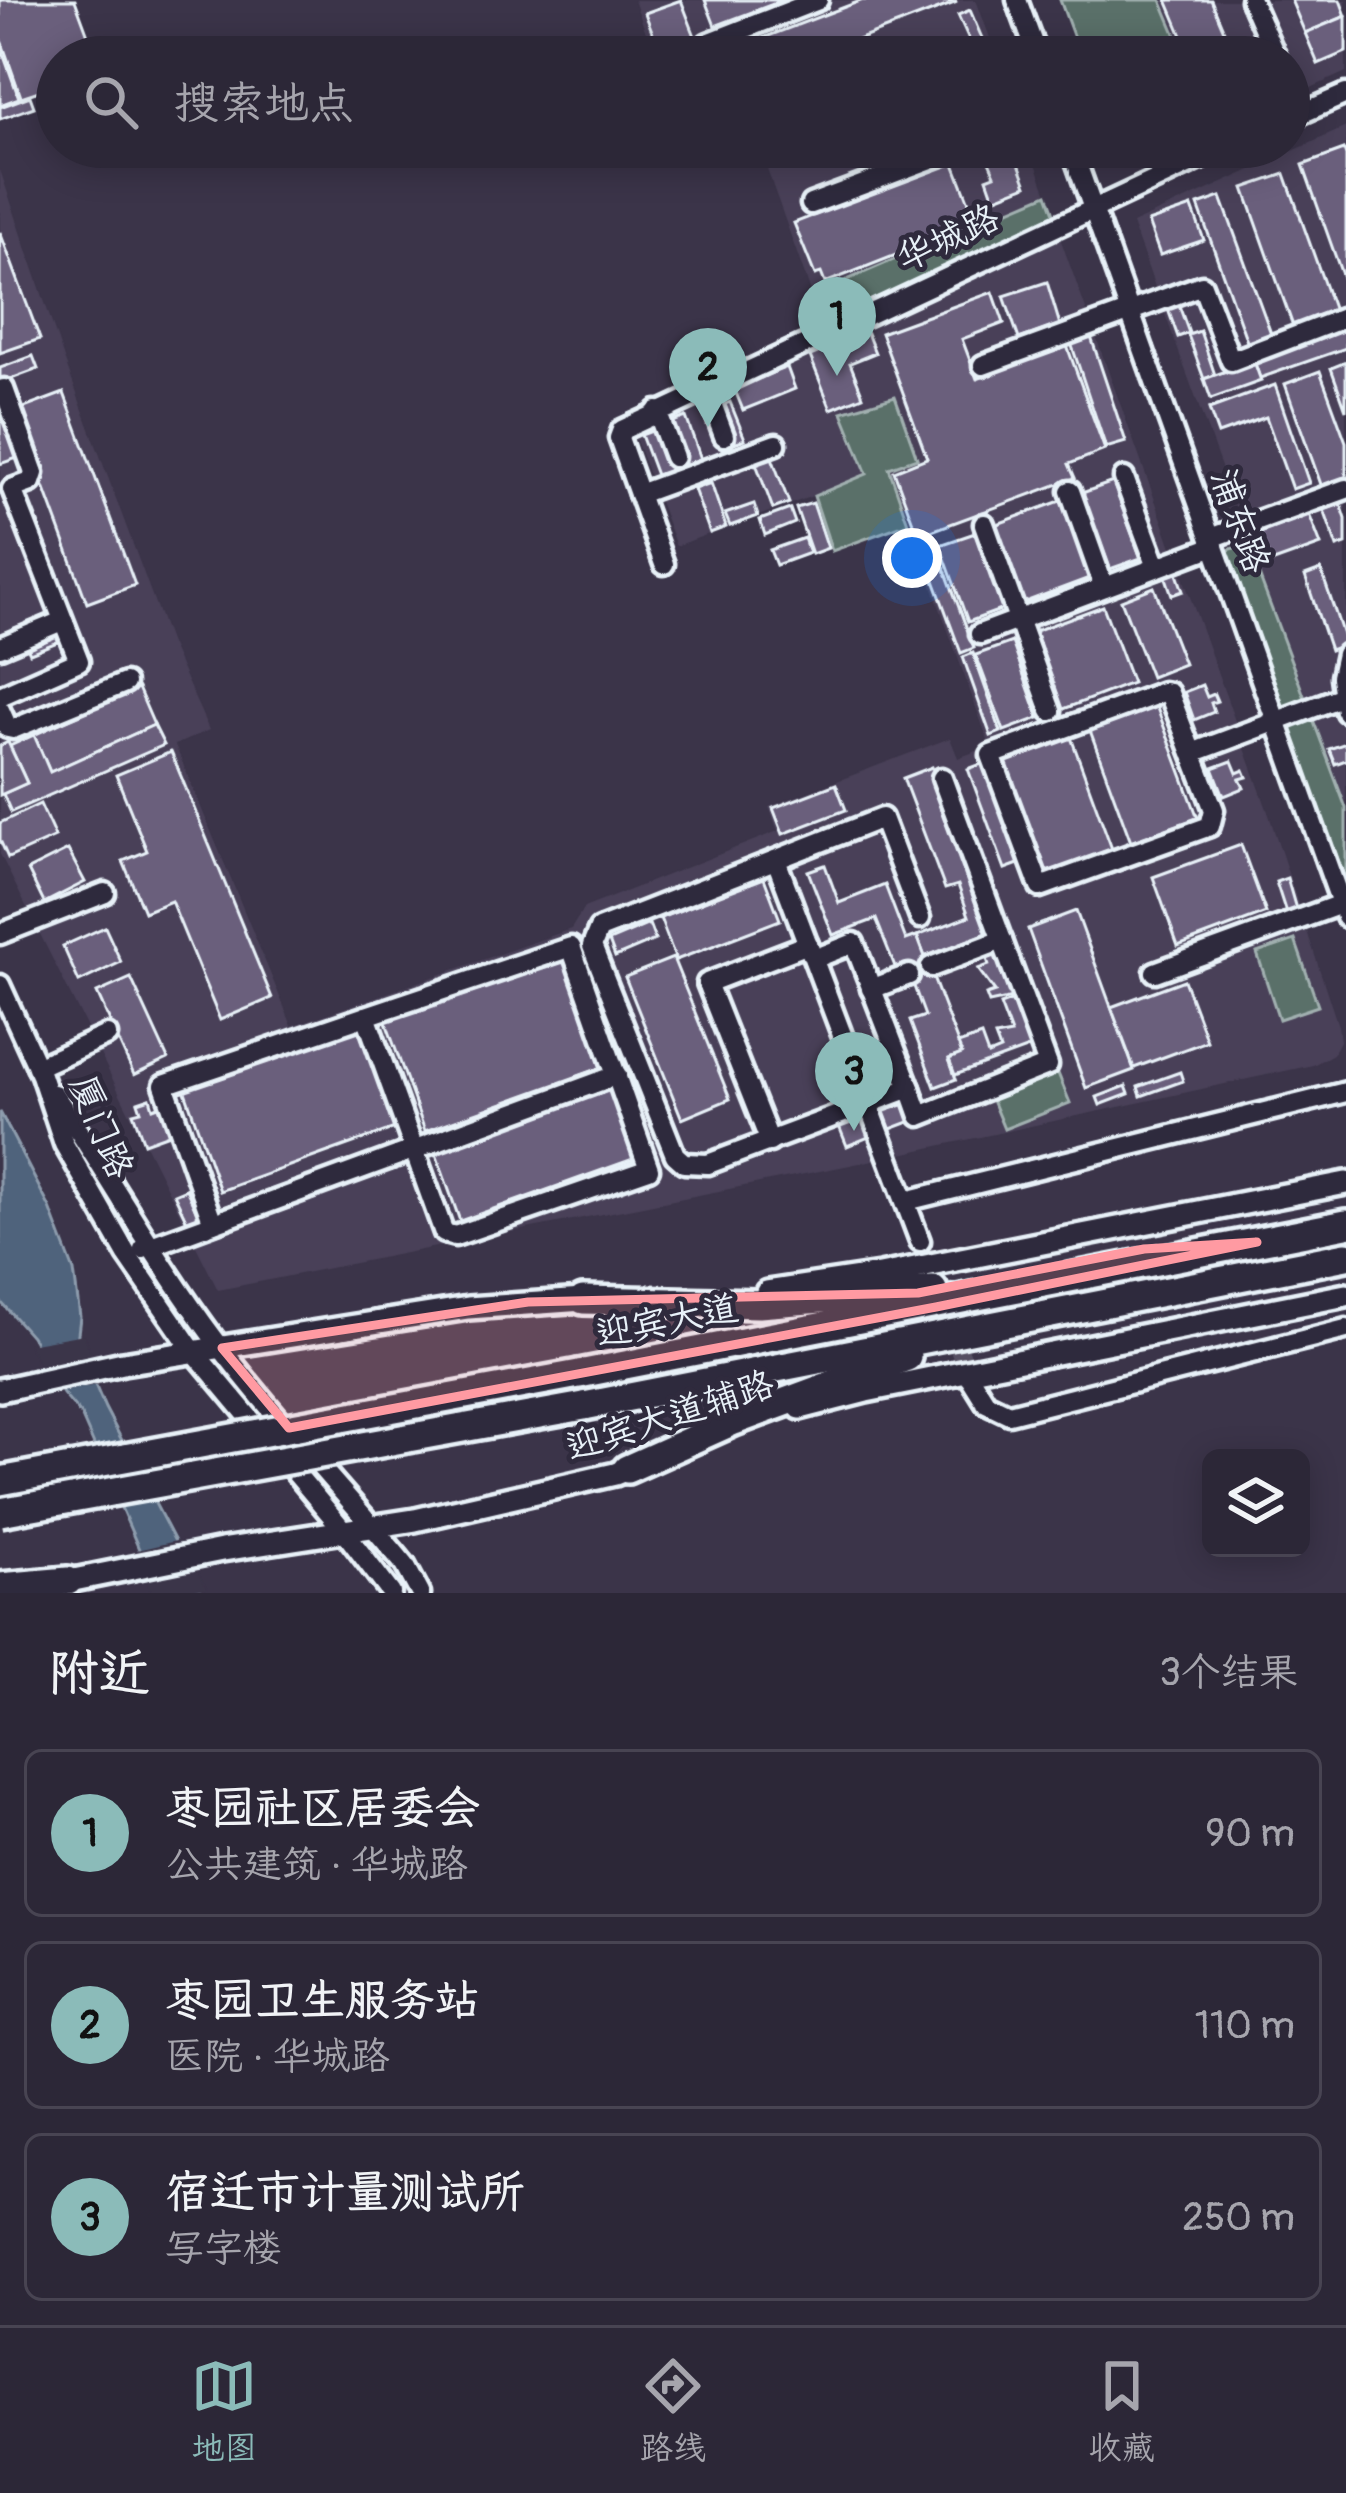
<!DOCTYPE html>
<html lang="zh">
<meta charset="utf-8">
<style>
body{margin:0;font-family:Pangolin,"LXGW WenKai TC",sans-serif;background:#383342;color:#f1f3f6}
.controls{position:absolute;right:36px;bottom:36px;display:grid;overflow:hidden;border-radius:18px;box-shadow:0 6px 30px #0003}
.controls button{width:108px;height:108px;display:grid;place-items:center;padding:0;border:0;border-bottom:3px solid #484452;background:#2c2737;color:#f1f3f6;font:60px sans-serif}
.you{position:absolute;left:912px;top:558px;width:42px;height:42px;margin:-30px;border:9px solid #fff;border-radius:50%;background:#1a73e8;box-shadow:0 0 0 18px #1a73e833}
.badge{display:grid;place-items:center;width:78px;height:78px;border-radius:50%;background:#8bbbb9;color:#111;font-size:39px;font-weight:700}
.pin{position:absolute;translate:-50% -99px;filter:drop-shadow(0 3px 6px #0008)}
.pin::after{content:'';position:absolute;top:63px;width:42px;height:36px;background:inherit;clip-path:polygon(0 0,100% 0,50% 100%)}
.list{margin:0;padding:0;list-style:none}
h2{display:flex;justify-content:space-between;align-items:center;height:156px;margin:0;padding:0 48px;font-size:51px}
h2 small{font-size:39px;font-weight:400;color:#a6a5ad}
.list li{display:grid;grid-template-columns:78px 1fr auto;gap:36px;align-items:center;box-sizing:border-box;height:168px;margin:0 24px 24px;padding:0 24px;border:3px solid #484452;border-radius:18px}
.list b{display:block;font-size:45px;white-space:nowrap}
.list p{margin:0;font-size:39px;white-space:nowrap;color:#a6a5ad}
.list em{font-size:39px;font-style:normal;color:#a6a5ad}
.icon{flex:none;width:66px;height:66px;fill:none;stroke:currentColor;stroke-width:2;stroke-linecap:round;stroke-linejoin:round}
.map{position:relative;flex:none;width:1346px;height:1593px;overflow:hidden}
.search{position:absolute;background:#2c2737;box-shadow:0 6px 30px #0003;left:36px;right:36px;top:36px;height:132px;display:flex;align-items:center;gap:30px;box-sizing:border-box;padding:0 42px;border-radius:66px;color:#a6a5ad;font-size:45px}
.sheet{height:732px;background:#2c2737}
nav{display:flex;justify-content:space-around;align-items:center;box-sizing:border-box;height:168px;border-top:3px solid #484452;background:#2c2737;font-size:33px;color:#a6a5ad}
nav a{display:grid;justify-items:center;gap:6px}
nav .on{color:#8bbbb9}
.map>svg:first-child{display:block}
.built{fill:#494158}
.green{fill:#5a7069;stroke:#a1b0b0;stroke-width:3}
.water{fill:#50637b;stroke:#8d9cad;stroke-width:3}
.pier{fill:#3b3449}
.building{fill:#6a5e7b;stroke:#e8f1f8;stroke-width:3}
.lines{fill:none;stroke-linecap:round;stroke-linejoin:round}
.minor-tunnel{stroke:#555063;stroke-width:18;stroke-dasharray:18 9;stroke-linecap:butt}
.minor-casing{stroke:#e8f1f8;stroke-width:27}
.major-casing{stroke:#e8f1f8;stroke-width:30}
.highway-casing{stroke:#e8f1f8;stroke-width:36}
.minor{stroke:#2f2a3d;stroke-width:18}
.major{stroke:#2f2a3d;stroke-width:21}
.highway{stroke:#2f2a3d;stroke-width:27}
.highway-bridge-casing{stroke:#e8f1f8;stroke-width:36;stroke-linecap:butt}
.highway-bridge{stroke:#2f2a3d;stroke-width:27}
.marked{fill:#ff9aa2;fill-opacity:0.2;stroke:#ff9aa2;stroke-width:9;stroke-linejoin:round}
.labels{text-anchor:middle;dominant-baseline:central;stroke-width:10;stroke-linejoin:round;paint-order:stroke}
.street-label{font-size:36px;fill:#e8f1f8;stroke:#2f2a3d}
</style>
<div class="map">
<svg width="1346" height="1593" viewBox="0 0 1346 1593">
<rect width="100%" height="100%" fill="#3b3449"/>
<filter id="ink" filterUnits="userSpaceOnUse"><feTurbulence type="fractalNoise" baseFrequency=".00833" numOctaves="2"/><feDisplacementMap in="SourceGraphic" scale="24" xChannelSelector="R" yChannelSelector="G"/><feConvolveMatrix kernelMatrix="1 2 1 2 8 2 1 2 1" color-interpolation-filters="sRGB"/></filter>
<g filter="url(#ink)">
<g class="built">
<path d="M634 0H976L997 57H655Z"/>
<path d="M1161 0H1346V72L1289 98V57H1185Z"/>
<path d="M1346 127V808L1132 224Z"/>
<path d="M759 147H1030L1047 194 812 295Z"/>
<path d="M0 170 64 359 170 644 209 730 175 745 292 1026 571 929 584 908 778 831 769 807 950 738 958 758 990 746 889 468 676 546 632 430 869 320 1060 238 1268 812 1338 1026 1340 1041 1333 1054 1313 1065 850 1165 218 1290 0 854Z"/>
</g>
<g class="green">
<path d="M1060 0H1161L1185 57H1081Z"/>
<path d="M1047 194 1056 219 813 330 802 307 814 301 812 295Z"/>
<path d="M895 396 917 458 889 468 908 523 832 551 814 496 867 474 842 412Z"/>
<path d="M1247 543 1346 808V882L1226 551Z"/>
<path d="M1295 940 1318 1006 1279 1019 1257 953Z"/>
<path d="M1055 1066 1070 1103 1004 1129 989 1093Z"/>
</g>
<path class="water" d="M0 1112 50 1208 74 1271 80 1317 77 1342 105 1408 202 1593H158L81 1415 63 1394 31 1336 0 1301Z"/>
<g class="pier">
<path d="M84 1334 102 1384 55 1393 28 1344Z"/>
<path d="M180 1540 207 1589 152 1593 133 1551Z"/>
</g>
<g class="building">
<path d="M0 0H75L96 57H57V85L21 97 0 37Z"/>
<path d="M681 0 703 57H662L645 13Z"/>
<path d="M705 0H784L715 26Z"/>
<path d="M863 0 957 2 813 57H713Z"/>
<path d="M1167 0H1211L1235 57H1191Z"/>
<path d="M1291 0H1340L1346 16 1305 33Z"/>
<path d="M970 10 990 57H977L958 15Z"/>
<path d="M1346 16V52L1318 64 1305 33Z"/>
<path d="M0 45 19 98 0 105Z"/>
<path d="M30 96 34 107 0 119V107Z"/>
<path d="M1014 150 1027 185 994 198 987 178 995 175 988 159Z"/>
<path d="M1344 150 1346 156V286L1303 165Z"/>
<path d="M953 161 977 223 825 283 821 273 815 275 794 223Z"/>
<path d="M1285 174 1334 311 1293 326 1244 188Z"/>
<path d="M1221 197 1273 339 1249 347 1198 205Z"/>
<path d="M1192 207 1204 240 1160 255 1148 222Z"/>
<path d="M0 232 40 339 0 353Z"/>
<path d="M1047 282 1060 325 1019 339 1004 296Z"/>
<path d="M993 292 1004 323 962 339 977 379 1067 346 1105 450 1069 464 1075 478 918 536 894 471 927 458 881 333Z"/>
<path d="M1177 300 1189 333 1178 337 1166 304Z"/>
<path d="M1346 326V348L1260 378 1254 361Z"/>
<path d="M1200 331 1215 375 1204 379 1188 335Z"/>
<path d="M867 333 875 353 850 363 863 396 831 409 810 356Z"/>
<path d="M1091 337 1126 442 1106 448 1071 343Z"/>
<path d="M33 356 38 369 0 383V368Z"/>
<path d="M1254 361 1261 381 1211 399 1204 379Z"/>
<path d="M1346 362V410L1331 368Z"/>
<path d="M787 367 795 389 743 410 734 388Z"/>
<path d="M1320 371 1346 442V481L1323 490 1285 384Z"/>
<path d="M1275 385 1309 483 1292 489 1266 417 1218 434 1209 409Z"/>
<path d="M64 393 135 585 87 603 16 411Z"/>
<path d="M0 399 23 456 0 464Z"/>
<path d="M730 402 745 439 734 443 719 406Z"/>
<path d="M686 417 701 459 685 465 670 423Z"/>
<path d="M660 428 669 465 681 460 685 472 663 481 656 475 641 435Z"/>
<path d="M771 455 789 503 773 509 755 461Z"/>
<path d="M1113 482 1141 558 1110 569 1082 493Z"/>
<path d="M711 483 726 527 710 533 694 489Z"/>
<path d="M1063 500 1092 577 1020 604 992 526Z"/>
<path d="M813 503 828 548 812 554 796 508Z"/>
<path d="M754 504 758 516 730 526 725 514Z"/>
<path d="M1341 504 1346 519V544L1337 547 1324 510Z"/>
<path d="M790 509 795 523 765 535 760 520Z"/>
<path d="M1309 514 1321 545 1271 563 1260 533Z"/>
<path d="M975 533 1003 609 968 622 940 545Z"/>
<path d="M1257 534 1269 566 1259 570 1247 538Z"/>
<path d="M804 538 809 553 776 565 770 550Z"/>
<path d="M938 551 974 648 961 653 925 556Z"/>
<path d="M1321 570 1346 644 1330 650 1305 576Z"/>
<path d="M1176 571 1183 591 1172 595 1165 575Z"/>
<path d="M1154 587 1184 664 1151 677 1121 600Z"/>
<path d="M1103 606 1132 683 1061 710 1032 632Z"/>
<path d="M57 634 60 641 30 653 27 647Z"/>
<path d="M1012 642 1039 718 1004 731 976 655Z"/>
<path d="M973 653 1001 732 991 736 963 657Z"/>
<path d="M1202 685 1207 697 1214 694 1217 701 1211 703 1214 712 1194 720 1184 692Z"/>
<path d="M138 688 154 725 50 772 34 735Z"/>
<path d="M1154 700 1198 818 1131 842 1088 725Z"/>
<path d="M154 725 164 745 11 812 3 794 27 783 10 746 34 735 50 772Z"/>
<path d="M1069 732 1112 849 1041 875 998 758Z"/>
<path d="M8 742 27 783 0 795V746Z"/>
<path d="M1346 743V760L1335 764 1329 749Z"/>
<path d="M171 752 272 998 220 1020 171 901 144 912 123 861 147 851 116 775Z"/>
<path d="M1232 761 1237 773 1244 770 1247 777 1240 779 1244 788 1224 796 1213 768Z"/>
<path d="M987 762 1024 862 1005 869 968 769Z"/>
<path d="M932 767 993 931 925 957 917 936 969 916 958 885 945 889 903 778Z"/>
<path d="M836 784 846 810 783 834 773 808Z"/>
<path d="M40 804 55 837 8 858 0 840V823Z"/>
<path d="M1241 845 1266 913 1178 946 1153 877Z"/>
<path d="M68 850 85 882 44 903 28 870Z"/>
<path d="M825 865 839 903 885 885 906 940 917 936 962 1054 949 1059 956 1079 935 1087 910 1021 925 1016 906 965 896 969 876 919 833 935 808 871Z"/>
<path d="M764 878 780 920 676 960 660 918Z"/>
<path d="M1287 878 1296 909 1286 913 1276 882Z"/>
<path d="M1076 911 1134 1070 1086 1088 1028 929Z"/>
<path d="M649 924 655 940 615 957 609 941Z"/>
<path d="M105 927 121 962 79 982 63 946Z"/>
<path d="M565 952 606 1066 425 1131 384 1017Z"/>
<path d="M1006 952 1022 996 989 1003 986 995 995 992 978 969 989 965 987 959Z"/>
<path d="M673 958 730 1099 682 1119 625 977Z"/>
<path d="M131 978 168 1059 134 1075 97 993Z"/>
<path d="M1184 980 1207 1041 1134 1068 1111 1007Z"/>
<path d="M1016 999 1034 1046 955 1075 949 1059 962 1054 958 1044 981 1036 988 1055 1000 1050 995 1037 1011 1034 1000 1005Z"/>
<path d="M357 1023 395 1128 220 1191 183 1086Z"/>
<path d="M1180 1072 1183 1081 1141 1096 1138 1087Z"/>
<path d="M1126 1086 1129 1094 1100 1105 1097 1097Z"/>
<path d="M611 1088 636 1158 460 1221 435 1151Z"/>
<path d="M150 1098 153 1108 167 1103 177 1131 144 1143 133 1113 141 1111 138 1102Z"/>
<path d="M911 1102 917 1119 888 1130 882 1112Z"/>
<path d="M862 1117 869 1137 847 1146 839 1126Z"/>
<path d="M186 1189 199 1216 187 1221 174 1194Z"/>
</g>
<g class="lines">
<path class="minor-tunnel" d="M920 1241 968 1374"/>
<defs>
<g id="minor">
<path d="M1017 0 1038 57"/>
<path d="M1251 0 1276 57"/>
<path d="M708 43 818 0"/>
<path d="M1289 86 1301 113"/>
<path d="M1289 119 1346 94"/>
<path d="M1071 147 1346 917"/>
<path d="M811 204 963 147"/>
<path d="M983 365 1202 285 1231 361 1346 317"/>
<path d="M706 388 724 436"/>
<path d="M0 390 4 389 34 473 31 482 12 489 79 661 0 696"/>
<path d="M657 411 674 457"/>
<path d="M1124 478 1157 567"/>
<path d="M1070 491 1104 587"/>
<path d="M639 494 776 444"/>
<path d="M984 524 1051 711"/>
<path d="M1211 538 1346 489"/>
<path d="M664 564 619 438 622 430 1226 147"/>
<path d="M980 634 1214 546"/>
<path d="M0 647 62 621"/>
<path d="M1346 654 1341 677 1346 712"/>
<path d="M0 710 8 728 13 729 125 683"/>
<path d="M1192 753 1169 693 1163 692 991 755 1040 887 1210 826 1214 810 1192 753 1341 697"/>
<path d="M776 860 920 1241"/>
<path d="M0 934 105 893"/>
<path d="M571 947 649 1169 455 1236 444 1233 366 1016Z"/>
<path d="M814 959 854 943 910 1088 708 1164 684 1163 675 1155 592 946 599 929 882 818 920 918"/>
<path d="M931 967 1002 940"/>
<path d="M1155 972 1341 904"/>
<path d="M0 985 41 1075 64 1144 127 1255 191 1348 340 1526 391 1593"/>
<path d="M871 989 909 975"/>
<path d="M37 1067 107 1035"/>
<path d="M910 1088 920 1116 1048 1065 942 778"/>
<path d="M54 1094C109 1175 156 1261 215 1340 274 1418 343 1490 405 1565L420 1593"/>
<path d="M770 1142 707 983 808 944"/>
<path d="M906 1201 1346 1092"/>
<path d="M213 1223 164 1085 366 1016"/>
<path d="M143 1249 617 1075"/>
<path d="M968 1374 986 1403 1009 1414 1346 1329"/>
</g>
<g id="major">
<path d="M767 1292 880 1275 1346 1183"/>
<path d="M0 1390 123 1363 468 1308 598 1299"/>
<path d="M800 1408 866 1391 1346 1295"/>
<path d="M54 1584 222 1550 415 1520 615 1474 640 1464"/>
</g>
<g id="highway">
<path d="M583 1300 759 1304 933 1290"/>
<path d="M579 1374 1346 1224"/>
<path d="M584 1406 1346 1256"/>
<path d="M627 1469 734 1421 907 1357"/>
<path d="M0 1587 68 1581"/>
</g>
</defs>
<use href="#minor" class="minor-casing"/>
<use href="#major" class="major-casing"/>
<use href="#highway" class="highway-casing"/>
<use href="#minor" class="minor"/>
<use href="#major" class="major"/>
<use href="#highway" class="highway"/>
<defs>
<g id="highway-bridge">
<path d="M0 1481 579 1374"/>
<path d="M0 1512 584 1406"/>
</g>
</defs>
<use href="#highway-bridge" class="highway-bridge-casing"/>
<use href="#highway-bridge" class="highway-bridge"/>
</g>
</g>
<path class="marked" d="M1257 1242 936 1307 289 1428 222 1348 528 1302 918 1293 1144 1249Z"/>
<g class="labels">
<g class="street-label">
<text transform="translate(948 238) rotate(-25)">华城路</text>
<text transform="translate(1240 521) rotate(70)">浦东路</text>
<text transform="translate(101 1127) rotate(67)">厦门路</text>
<text transform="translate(667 1321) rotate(-11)">迎宾大道</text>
<text transform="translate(670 1416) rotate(-18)">迎宾大道辅路</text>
</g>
</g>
</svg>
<div class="controls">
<button><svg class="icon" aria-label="layers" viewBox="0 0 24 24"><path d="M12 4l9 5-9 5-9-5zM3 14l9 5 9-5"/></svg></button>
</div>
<div class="you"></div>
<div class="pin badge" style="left:837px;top:376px">1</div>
<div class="pin badge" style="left:708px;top:427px">2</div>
<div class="pin badge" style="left:854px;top:1131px">3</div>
<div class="search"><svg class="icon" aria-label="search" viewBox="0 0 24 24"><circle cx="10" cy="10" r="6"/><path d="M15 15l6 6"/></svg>搜索地点</div>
</div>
<section class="sheet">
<h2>附近<small>3个结果</small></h2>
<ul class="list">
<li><span class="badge">1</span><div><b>枣园社区居委会</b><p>公共建筑 · 华城路</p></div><em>90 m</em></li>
<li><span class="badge">2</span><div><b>枣园卫生服务站</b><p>医院 · 华城路</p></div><em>110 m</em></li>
<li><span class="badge">3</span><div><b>宿迁市计量测试所</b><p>写字楼</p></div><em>250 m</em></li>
</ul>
</section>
<nav>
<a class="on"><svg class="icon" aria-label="map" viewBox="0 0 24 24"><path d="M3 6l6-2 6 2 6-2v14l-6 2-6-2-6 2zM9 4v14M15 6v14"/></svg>地图</a>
<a><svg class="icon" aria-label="directions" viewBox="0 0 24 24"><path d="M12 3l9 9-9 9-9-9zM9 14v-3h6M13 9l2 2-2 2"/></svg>路线</a>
<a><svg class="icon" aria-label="saved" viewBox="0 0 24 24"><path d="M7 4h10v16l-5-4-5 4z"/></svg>收藏</a>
</nav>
